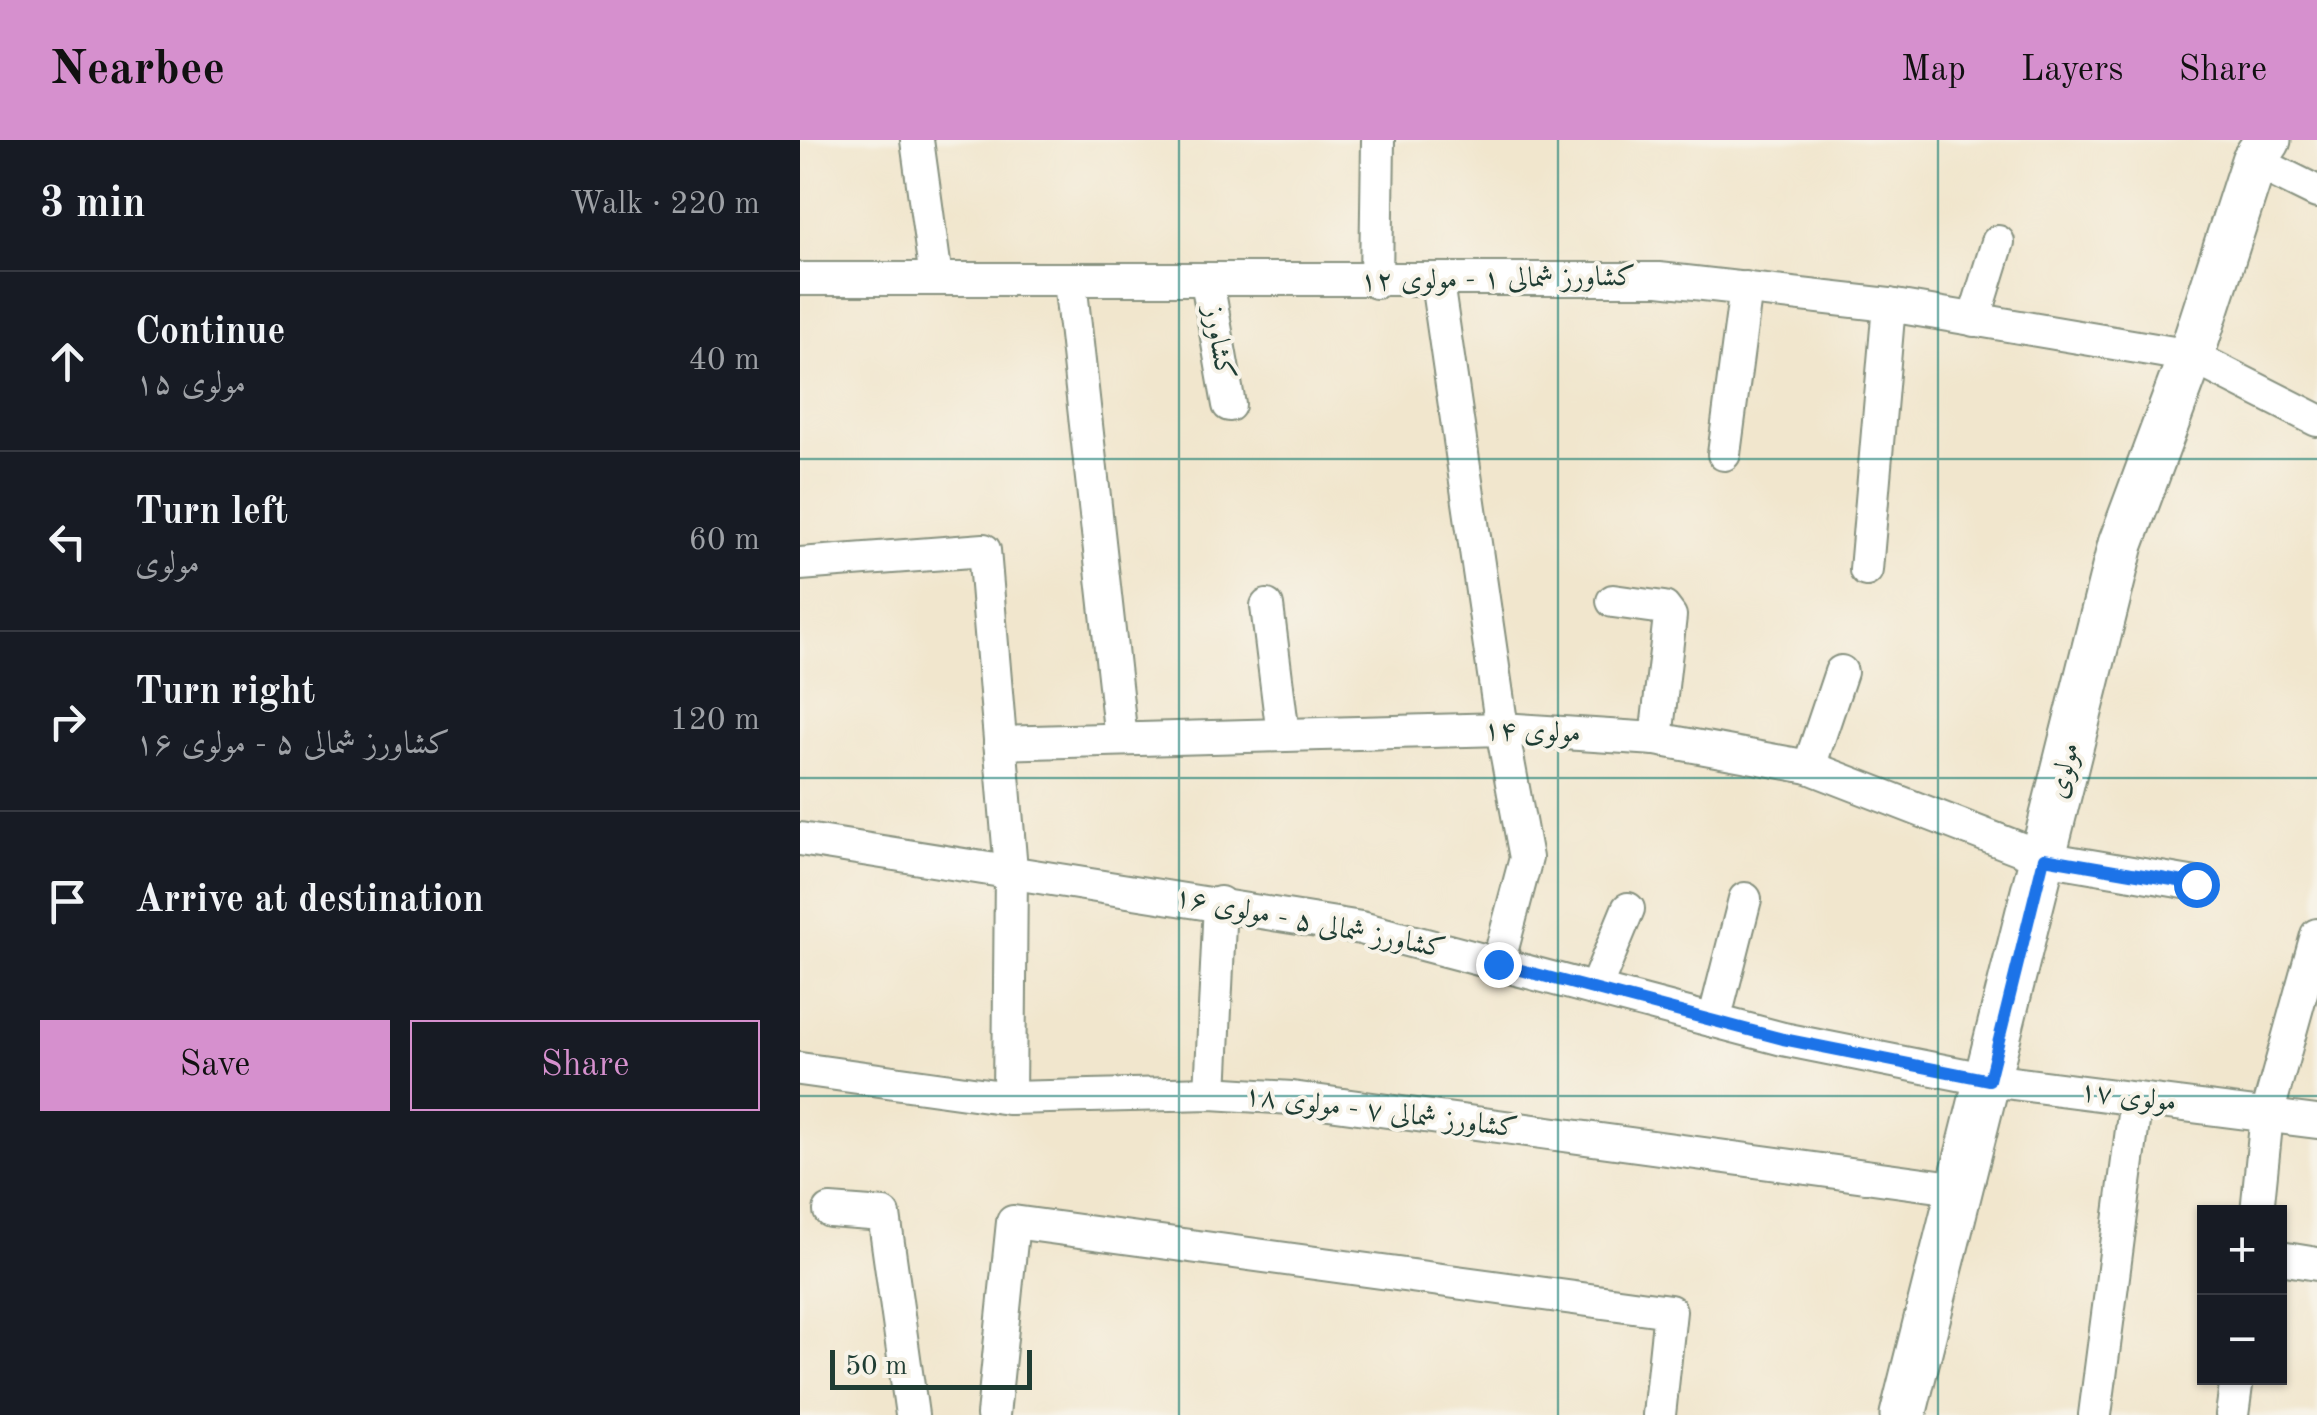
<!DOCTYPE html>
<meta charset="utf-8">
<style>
body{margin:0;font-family:"Old Standard TT",Amiri,serif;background:#242831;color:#f1f3f6}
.controls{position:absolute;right:30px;bottom:30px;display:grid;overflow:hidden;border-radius:0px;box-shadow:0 2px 8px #0004}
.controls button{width:90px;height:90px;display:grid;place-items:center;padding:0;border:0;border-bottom:2px solid #363941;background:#171b24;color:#f1f3f6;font:50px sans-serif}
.scale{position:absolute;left:30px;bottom:25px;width:202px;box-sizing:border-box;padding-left:10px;border:5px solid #1f3d34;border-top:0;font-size:28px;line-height:35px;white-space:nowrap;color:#1f3d34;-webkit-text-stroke:8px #f7f3e8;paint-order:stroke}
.stop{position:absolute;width:30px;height:30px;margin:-22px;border:8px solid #1a73e8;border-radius:50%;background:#fff}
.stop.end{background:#1a73e8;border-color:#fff;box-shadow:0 2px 10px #0008}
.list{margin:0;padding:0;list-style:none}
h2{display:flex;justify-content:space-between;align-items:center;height:130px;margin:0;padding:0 40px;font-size:42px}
h2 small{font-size:32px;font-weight:400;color:#9ea1a6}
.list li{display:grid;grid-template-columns:65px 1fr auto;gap:30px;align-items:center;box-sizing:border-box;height:180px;padding:0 40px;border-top:2px solid #363941}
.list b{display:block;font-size:38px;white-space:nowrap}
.list p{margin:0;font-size:32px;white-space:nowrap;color:#9ea1a6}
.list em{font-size:32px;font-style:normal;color:#9ea1a6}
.actions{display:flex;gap:20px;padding:30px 40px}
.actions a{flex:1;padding:22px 0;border:2px solid #d690ce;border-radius:0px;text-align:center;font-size:35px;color:#d690ce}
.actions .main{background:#d690ce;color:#111}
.icon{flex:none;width:55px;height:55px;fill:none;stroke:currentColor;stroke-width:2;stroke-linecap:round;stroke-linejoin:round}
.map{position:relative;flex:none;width:1517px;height:1275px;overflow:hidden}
header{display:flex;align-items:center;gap:60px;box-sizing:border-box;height:140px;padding:0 50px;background:#d690ce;color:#111}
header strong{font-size:48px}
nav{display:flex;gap:55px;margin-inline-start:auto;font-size:35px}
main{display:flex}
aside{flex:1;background:#171b24}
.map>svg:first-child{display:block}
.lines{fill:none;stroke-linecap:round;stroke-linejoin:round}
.street-casing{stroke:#889280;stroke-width:36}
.secondary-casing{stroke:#889280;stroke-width:49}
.street{stroke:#fff;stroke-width:32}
.secondary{stroke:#fff;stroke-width:45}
.route{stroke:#1a73e8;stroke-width:12}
.grid{fill:none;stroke:#0f766e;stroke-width:2.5;stroke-opacity:0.55}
.labels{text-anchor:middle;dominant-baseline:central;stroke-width:8;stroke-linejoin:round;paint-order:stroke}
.street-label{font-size:28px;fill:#1f3d34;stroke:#f7f3e8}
</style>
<header>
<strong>Nearbee</strong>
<nav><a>Map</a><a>Layers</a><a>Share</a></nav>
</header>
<main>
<aside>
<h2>3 min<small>Walk · 220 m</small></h2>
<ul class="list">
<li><svg class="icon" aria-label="ahead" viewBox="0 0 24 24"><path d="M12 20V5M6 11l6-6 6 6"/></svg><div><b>Continue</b><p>مولوی ۱۵</p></div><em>40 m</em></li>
<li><svg class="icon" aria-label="left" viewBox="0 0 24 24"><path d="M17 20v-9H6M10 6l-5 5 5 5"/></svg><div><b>Turn left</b><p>مولوی</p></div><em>60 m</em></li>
<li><svg class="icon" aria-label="right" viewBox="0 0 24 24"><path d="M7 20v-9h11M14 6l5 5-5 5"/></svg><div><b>Turn right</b><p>کشاورز شمالی ۵ - مولوی ۱۶</p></div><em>120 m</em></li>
<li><svg class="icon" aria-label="arrive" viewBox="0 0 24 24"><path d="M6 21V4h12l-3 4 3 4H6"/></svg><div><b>Arrive at destination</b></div></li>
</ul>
<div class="actions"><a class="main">Save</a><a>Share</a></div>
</aside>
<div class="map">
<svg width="1517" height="1275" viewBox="0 0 1517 1275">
<rect width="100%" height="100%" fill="#f7f3e8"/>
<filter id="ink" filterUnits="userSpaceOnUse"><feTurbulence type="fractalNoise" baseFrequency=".01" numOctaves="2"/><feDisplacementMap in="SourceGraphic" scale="20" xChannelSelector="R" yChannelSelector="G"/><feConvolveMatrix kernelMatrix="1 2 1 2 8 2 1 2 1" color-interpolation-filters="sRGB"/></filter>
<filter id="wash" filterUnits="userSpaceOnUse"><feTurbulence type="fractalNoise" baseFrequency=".0048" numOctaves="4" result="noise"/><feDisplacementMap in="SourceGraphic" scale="40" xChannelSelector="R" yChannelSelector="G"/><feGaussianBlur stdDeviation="2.25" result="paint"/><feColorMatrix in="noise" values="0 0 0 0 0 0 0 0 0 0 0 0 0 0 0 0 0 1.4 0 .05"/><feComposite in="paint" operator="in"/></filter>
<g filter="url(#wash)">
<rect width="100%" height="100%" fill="#f1e6cd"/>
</g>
<g filter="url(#ink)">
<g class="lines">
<defs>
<g id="street">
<path d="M117 0 136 138"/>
<path d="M1454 21 1517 52"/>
<path d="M0 139H859L1089 165 1391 216 1517 280"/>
<path d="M270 141 321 599"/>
<path d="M407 141 429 265"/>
<path d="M576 142 578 0"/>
<path d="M637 142 702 589 726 718 698 824"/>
<path d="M1174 180 1198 102"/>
<path d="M924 314 946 148"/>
<path d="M0 424 184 410 211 730 209 958"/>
<path d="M1066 430 1089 165"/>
<path d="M813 461 864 468 870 476 856 599"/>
<path d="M467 466 483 595"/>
<path d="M200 603 702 589 856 599 1009 627 1244 718 1396 744"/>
<path d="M1009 627 1041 532"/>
<path d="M0 699 561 788 983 899 1189 940 1517 982"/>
<path d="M795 849 828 769"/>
<path d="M914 881 945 759"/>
<path d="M0 929 209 958 411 953 492 958 1161 1049"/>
<path d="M411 953 420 763"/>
<path d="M30 1071 84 1075 112 1275"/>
<path d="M1457 1072 1467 975 1517 795"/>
<path d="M1480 1118 1517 1124"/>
<path d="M193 1275 213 1082 870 1171 859 1275"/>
<path d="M1295 1275 1336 959"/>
<path d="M1432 1275 1437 1238"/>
</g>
<path id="secondary" d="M1103 1275 1321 404 1391 216 1454 21 1468 0"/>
</defs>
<use href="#street" class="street-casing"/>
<use href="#secondary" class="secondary-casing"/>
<use href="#street" class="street"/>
<use href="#secondary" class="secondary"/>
</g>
</g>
<g class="lines" filter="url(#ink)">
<path class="route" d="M698 824 983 899 1189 940 1244 718 1396 744"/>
</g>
<path class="grid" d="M379 0V1275M758 0V1275M1138 0V1275M0 319H1517M0 638H1517M0 956H1517"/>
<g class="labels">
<g class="street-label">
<text transform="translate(698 140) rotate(-1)">کشاورز شمالی ۱ - مولوی ۱۲</text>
<text transform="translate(418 203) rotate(80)">کشاورز</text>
<text transform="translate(732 593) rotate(2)">مولوی ۱۴</text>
<text transform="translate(1265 631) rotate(-76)">مولوی</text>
<text transform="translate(510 784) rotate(11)">کشاورز شمالی ۵ - مولوی ۱۶</text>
<text transform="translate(1328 958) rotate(7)">مولوی ۱۷</text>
<text transform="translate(581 973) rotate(7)">کشاورز شمالی ۷ - مولوی ۱۸</text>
</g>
</g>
</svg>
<div class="controls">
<button>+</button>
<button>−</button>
</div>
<div class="scale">50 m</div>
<div class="stop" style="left:1396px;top:744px"></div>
<div class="stop end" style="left:698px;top:824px"></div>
</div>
</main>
